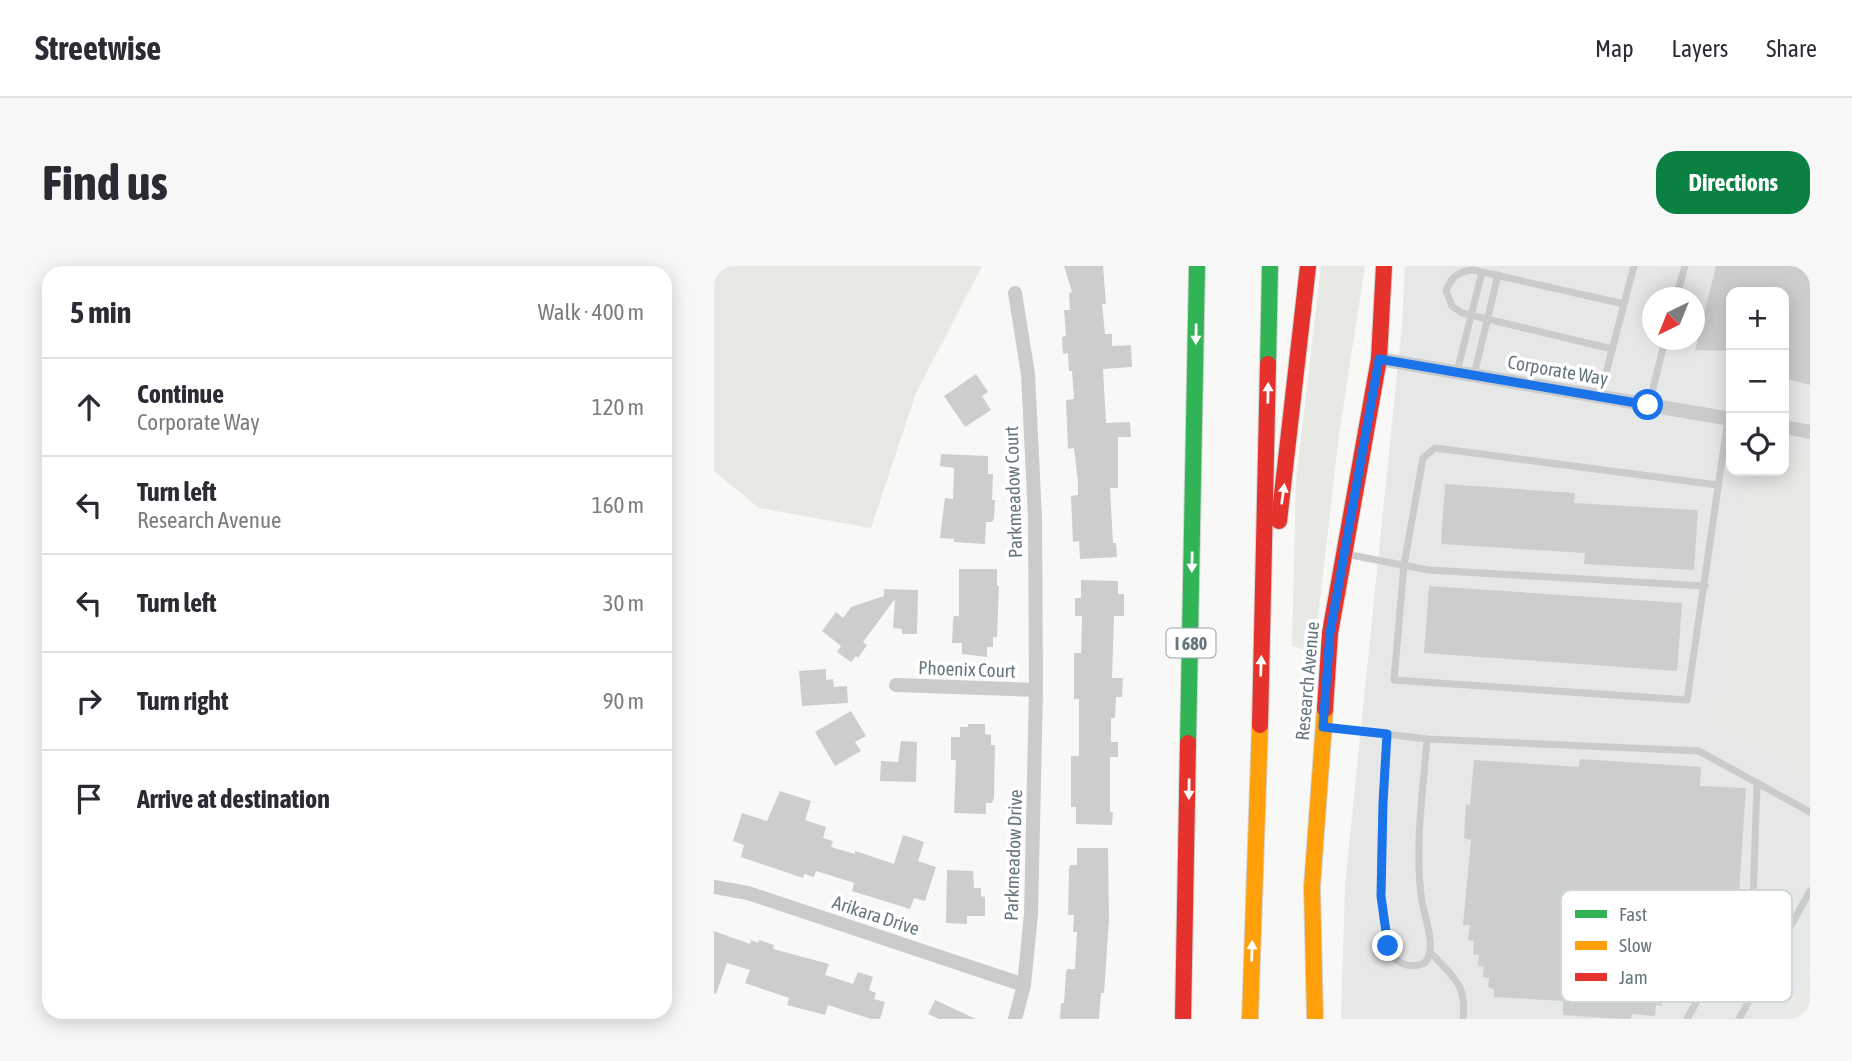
<!DOCTYPE html>
<meta charset="utf-8">
<style>
body{margin:0;font-family:"Asap Condensed",sans-serif;background:#f7f7f7;color:#2b2b33}
.controls{position:absolute;right:21px;top:21px;display:grid;overflow:hidden;border-radius:14px;box-shadow:0 4px 18px #0003}
.controls button{width:63px;height:63px;display:grid;place-items:center;padding:0;border:0;border-bottom:2px solid #e1e1e2;background:#fff;color:#2b2b33;font:35px sans-serif}
.compass{position:absolute;left:928px;top:21px;width:63px;height:63px;border-radius:50%;background:#fff;box-shadow:0 4px 18px #0003;rotate:223deg}
.stop{position:absolute;width:21px;height:21px;margin:-16px;border:5px solid #1a73e8;border-radius:50%;background:#fff}
.stop.end{background:#1a73e8;border-color:#fff;box-shadow:0 2px 7px #0008}
.list{margin:0;padding:0;list-style:none}
h2{display:flex;justify-content:space-between;align-items:center;height:91px;margin:0;padding:0 28px;font-size:30px}
h2 small{font-size:23px;font-weight:400;color:#7c7c81}
.list li{display:grid;grid-template-columns:46px 1fr auto;gap:21px;align-items:center;box-sizing:border-box;height:98px;padding:0 28px;border-top:2px solid #e1e1e2}
.list b{display:block;font-size:26px;white-space:nowrap}
.list p{margin:0;font-size:23px;white-space:nowrap;color:#7c7c81}
.list em{font-size:23px;font-style:normal;color:#7c7c81}
.icon{flex:none;width:38px;height:38px;fill:none;stroke:currentColor;stroke-width:2;stroke-linecap:round;stroke-linejoin:round}
.map{position:relative;flex:none;width:1096px;height:753px;overflow:hidden;border-radius:21px}
header{display:flex;align-items:center;gap:42px;box-sizing:border-box;height:98px;padding:0 35px;background:#fff;border-bottom:2px solid #e1e1e2}
header strong{font-size:33px}
nav{display:flex;gap:38px;margin-inline-start:auto;font-size:24px}
.intro{display:flex;align-items:center;justify-content:space-between;box-sizing:border-box;height:168px;padding:0 42px}
h1{margin:0;font-size:49px}
.button{padding:18px 32px;border-radius:21px;background:#0b8043;color:#fff;font-size:24px;font-weight:700}
main{display:flex;gap:42px;padding:0 42px}
aside{flex:1;background:#fff;border-radius:21px;box-shadow:0 4px 18px #0003}
.map>svg:first-child{display:block}
.built{fill:#e6e8e7;fill-rule:evenodd}
.green{fill:#e7e9e5}
.building{fill:#cccece}
.lines{fill:none;stroke-linecap:round;stroke-linejoin:round}
.fast-casing{stroke:#d3d4d4;stroke-width:18}
.slow-casing{stroke:#d3d4d4;stroke-width:18}
.jam-casing{stroke:#d3d4d4;stroke-width:18}
.lane{stroke:#c9cbcc;stroke-width:7}
.street{stroke:#c9cbcc;stroke-width:14}
.fast{stroke:#30b455;stroke-width:16}
.slow{stroke:#ff9f0a;stroke-width:16}
.jam{stroke:#e5322d;stroke-width:16}
.oneway{fill:#fff}
.route{stroke:#1a73e8;stroke-width:9}
.labels{text-anchor:middle;dominant-baseline:central;stroke-width:7;stroke-linejoin:round;paint-order:stroke}
.shield{fill:#fff;stroke:#95a0a5;stroke-width:2}
.shield-label{font-size:18px;font-weight:bold;fill:#67777e}
.street-label{font-size:19px;fill:#67777e;stroke:#fff}
.key{fill:#fff;stroke:#d1d6d8;stroke-width:2}
.key-label{font-size:19px;fill:#67777e}
</style>
<header>
<strong>Streetwise</strong>
<nav><a>Map</a><a>Layers</a><a>Share</a></nav>
</header>
<div class="intro"><h1>Find us</h1><a class="button">Directions</a></div>
<main>
<aside>
<h2>5 min<small>Walk · 400 m</small></h2>
<ul class="list">
<li><svg class="icon" aria-label="ahead" viewBox="0 0 24 24"><path d="M12 20V5M6 11l6-6 6 6"/></svg><div><b>Continue</b><p>Corporate Way</p></div><em>120 m</em></li>
<li><svg class="icon" aria-label="left" viewBox="0 0 24 24"><path d="M17 20v-9H6M10 6l-5 5 5 5"/></svg><div><b>Turn left</b><p>Research Avenue</p></div><em>160 m</em></li>
<li><svg class="icon" aria-label="left" viewBox="0 0 24 24"><path d="M17 20v-9H6M10 6l-5 5 5 5"/></svg><div><b>Turn left</b></div><em>30 m</em></li>
<li><svg class="icon" aria-label="right" viewBox="0 0 24 24"><path d="M7 20v-9h11M14 6l5 5-5 5"/></svg><div><b>Turn right</b></div><em>90 m</em></li>
<li><svg class="icon" aria-label="arrive" viewBox="0 0 24 24"><path d="M6 21V4h12l-3 4 3 4H6"/></svg><div><b>Arrive at destination</b></div></li>
</ul>
</aside>
<div class="map">
<svg width="1096" height="753" viewBox="0 0 1096 753">
<rect width="100%" height="100%" fill="#f8f8f7"/>
<path class="built" d="M691 0H1096V190L1070 184V26H1017V205H1040L1000 456 1096 514V703L1068 753H627L631 619 688 59ZM938 32H980V74H938Z"/>
<g class="green">
<path d="M0 0H268L202 127 157 262 45 242 0 205Z"/>
<path d="M607 0H651L625 169 600 386 578 380 582 214Z"/>
<path d="M1070 184 1096 190V514L1000 456 1040 205H1070Z"/>
<path d="M1096 703V753H1068Z"/>
</g>
<g class="building">
<path d="M350 0H389L392 38H388L391 68H398V80L417 79 418 101 389 103 392 157 416 156 417 171H404V222H396L399 277H402L403 291 366 293 365 275 359 276 357 230 364 229V217L360 182 354 183 352 134 360 133 358 105H355L354 87 349 88 348 71 352 70 350 44H356L355 27 358 26Z"/>
<path d="M1002 0H1096V119L1070 112V26H1017V85L981 84Z"/>
<path d="M262 108 274 126 268 130 277 144 251 161 230 130Z"/>
<path d="M227 188 274 190V208H279L278 234H281L280 253 278 256H272L271 278 240 276V273L226 272 231 232 239 233 240 202 226 200Z"/>
<path d="M731 218 861 227 860 237 984 244 980 304 870 298 871 287 727 278Z"/>
<path d="M245 303H283V320H285L283 371H279V381H273V391L248 388V377H238L239 354 240 350H245Z"/>
<path d="M367 314 404 315V328H410V350H400L398 412H409L408 431H402L401 452H397V476H404V491H396V546H399L398 559 362 558V541H357V490H365V433H360V387H367L368 350H361V332H367Z"/>
<path d="M715 320 968 337 963 405 710 387Z"/>
<path d="M170 323 204 324 203 368H188V363L179 362 181 333 149 376 153 379 144 392 142 390 137 396 123 386 127 380 108 365 122 346 129 352 137 341 170 330Z"/>
<path d="M112 403V414L119 413 120 421 133 420 134 437 88 440 85 405Z"/>
<path d="M137 445 152 470 141 476 147 485 121 500 101 466Z"/>
<path d="M254 458H271V468L277 469V479H281L280 532 278 537H272V548L240 547 242 494H237V471H246V461H254Z"/>
<path d="M187 475 203 476 202 516 166 515 167 495 184 496Z"/>
<path d="M866 493 987 501 986 520 1032 522 1024 642 966 640 963 687H957L955 728H949L948 740 942 739 941 750 918 748 917 753H908L849 749V735L780 731V723L774 721 775 712 769 711 770 701 764 700 765 689 759 688 760 675 754 674 756 659H749L757 574 750 572 752 538 756 539 760 494 865 501Z"/>
<path d="M66 525 97 535 91 554 112 561 109 572 119 575 117 581 141 588V585L180 598 189 569 210 576 204 595 222 601 211 635 200 632 196 643 138 625 140 617 112 608 102 605 100 611 90 608 89 612 27 591 30 579 19 575 28 547 53 555Z"/>
<path d="M363 582H394L395 653 390 727H387L385 753H346L347 737H350L352 707 353 703H361L363 666H359L360 649H354L355 603 356 599H363Z"/>
<path d="M233 604 259 605 260 622H267V630L271 631V650H253V658L232 657Z"/>
<path d="M0 665 36 678 37 674 44 677 45 674 60 679 59 683 115 698 111 709 139 718 144 706 159 711 155 724 162 727 160 733 171 736 166 753H157L114 739 111 749 73 739 75 732 31 717 36 704 13 697 2 728 0 727Z"/>
<path d="M221 734 262 753H225L214 748Z"/>
</g>
<g class="lines">
<defs>
<g id="fast">
<path d="M554 98 556 0"/>
<path d="M474 477 483 0"/>
</g>
<g id="slow">
<path d="M536 753 546 459"/>
<path d="M601 753 598 621 611 443"/>
</g>
<g id="jam">
<path d="M565 255 594 0"/>
<path d="M611 443 616 367 665 93 670 0"/>
<path d="M546 459 554 98"/>
<path d="M469 753 474 477"/>
</g>
</defs>
<use href="#fast" class="fast-casing"/>
<use href="#slow" class="slow-casing"/>
<use href="#jam" class="jam-casing"/>
<g class="lane">
<path d="M962 32 971 0"/>
<path d="M898 83 748 47 738 40 732 25C736 12 745 5 759 4L910 38"/>
<path d="M743 106 768 6"/>
<path d="M760 109 784 9"/>
<path d="M886 130 920 0"/>
<path d="M935 139 951 74"/>
<path d="M1004 219 721 182 709 192 690 299 680 414 973 434 1014 153"/>
<path d="M631 288 715 304 991 320"/>
<path d="M614 461 713 473 985 485 1096 546"/>
<path d="M673 468C670 512 658 655 678 689 685 700 700 702 711 697 724 679 709 650 707 629 701 578 709 525 713 473"/>
<path d="M717 687C739 711 753 718 749 753"/>
<path d="M973 753 1039 634 1043 517"/>
<path d="M1025 753 1096 625"/>
</g>
<g class="street">
<path d="M665 93 1017 153"/>
<path d="M1070 161 1096 166"/>
<path d="M182 419 322 424"/>
<path d="M0 621 34 627 310 719"/>
<path d="M301 753 310 719 317 648 322 424 321 251 314 108 301 27"/>
</g>
<use href="#fast" class="fast"/>
<use href="#slow" class="slow"/>
<use href="#jam" class="jam"/>
</g>
<defs><path id="oneway-solid" d="M-6-.8H1V-3.2L6.5 0L1 3.2V.8H-6Z" transform="scale(1.75)"/></defs>
<g class="oneway">
<use href="#oneway-solid" transform="translate(482 68) rotate(91)"/>
<use href="#oneway-solid" transform="translate(554 127) rotate(-89)"/>
<use href="#oneway-solid" transform="translate(569 228) rotate(-82)"/>
<use href="#oneway-solid" transform="translate(478 296) rotate(91)"/>
<use href="#oneway-solid" transform="translate(547 400) rotate(-88)"/>
<use href="#oneway-solid" transform="translate(475 523) rotate(91)"/>
<use href="#oneway-solid" transform="translate(538 685) rotate(-88)"/>
</g>
<g class="lines">
<path class="route" d="M674 680 667 630 669 537 673 468 609 461 616 367 665 93 934 139"/>
</g>
<g class="labels">
<rect class="shield" x="452.5" y="362.5" width="49" height="29" rx="5"/>
<g class="shield-label">
<text x="477" y="377">I 680</text>
</g>
<g class="street-label">
<text transform="translate(844 104) rotate(10)">Corporate Way</text>
<text transform="translate(299 226) rotate(-92)">Parkmeadow Court</text>
<text transform="translate(253 403) rotate(2)">Phoenix Court</text>
<text transform="translate(593 415) rotate(-85)">Research Avenue</text>
<text transform="translate(299 589) rotate(-88)">Parkmeadow Drive</text>
<text transform="translate(162 649) rotate(18)">Arikara Drive</text>
</g>
</g>
<rect x="847" y="624" width="231" height="112" rx="10" class="key"/>
<rect x="861" y="644" width="32" height="8" fill="#30b455"/>
<rect x="861" y="675" width="32" height="9" fill="#ff9f0a"/>
<rect x="861" y="707" width="32" height="8" fill="#e5322d"/>
<g class="key-label">
<text x="905" y="655">Fast</text>
<text x="905" y="686">Slow</text>
<text x="905" y="718">Jam</text>
</g>
</svg>
<div class="controls">
<button>+</button>
<button>−</button>
<button><svg class="icon" aria-label="locate" viewBox="0 0 24 24"><circle cx="12" cy="12" r="6"/><path d="M12 2v4M12 18v4M2 12h4M18 12h4"/></svg></button>
</div>
<svg class="compass" viewBox="-18 -18 36 36"><path d="M0-13l5 13h-10z" fill="#e53935"/><path d="M0 13l5-13h-10z" fill="#7c7c81"/></svg>
<div class="stop" style="left:934px;top:139px"></div>
<div class="stop end" style="left:674px;top:680px"></div>
</div>
</main>
